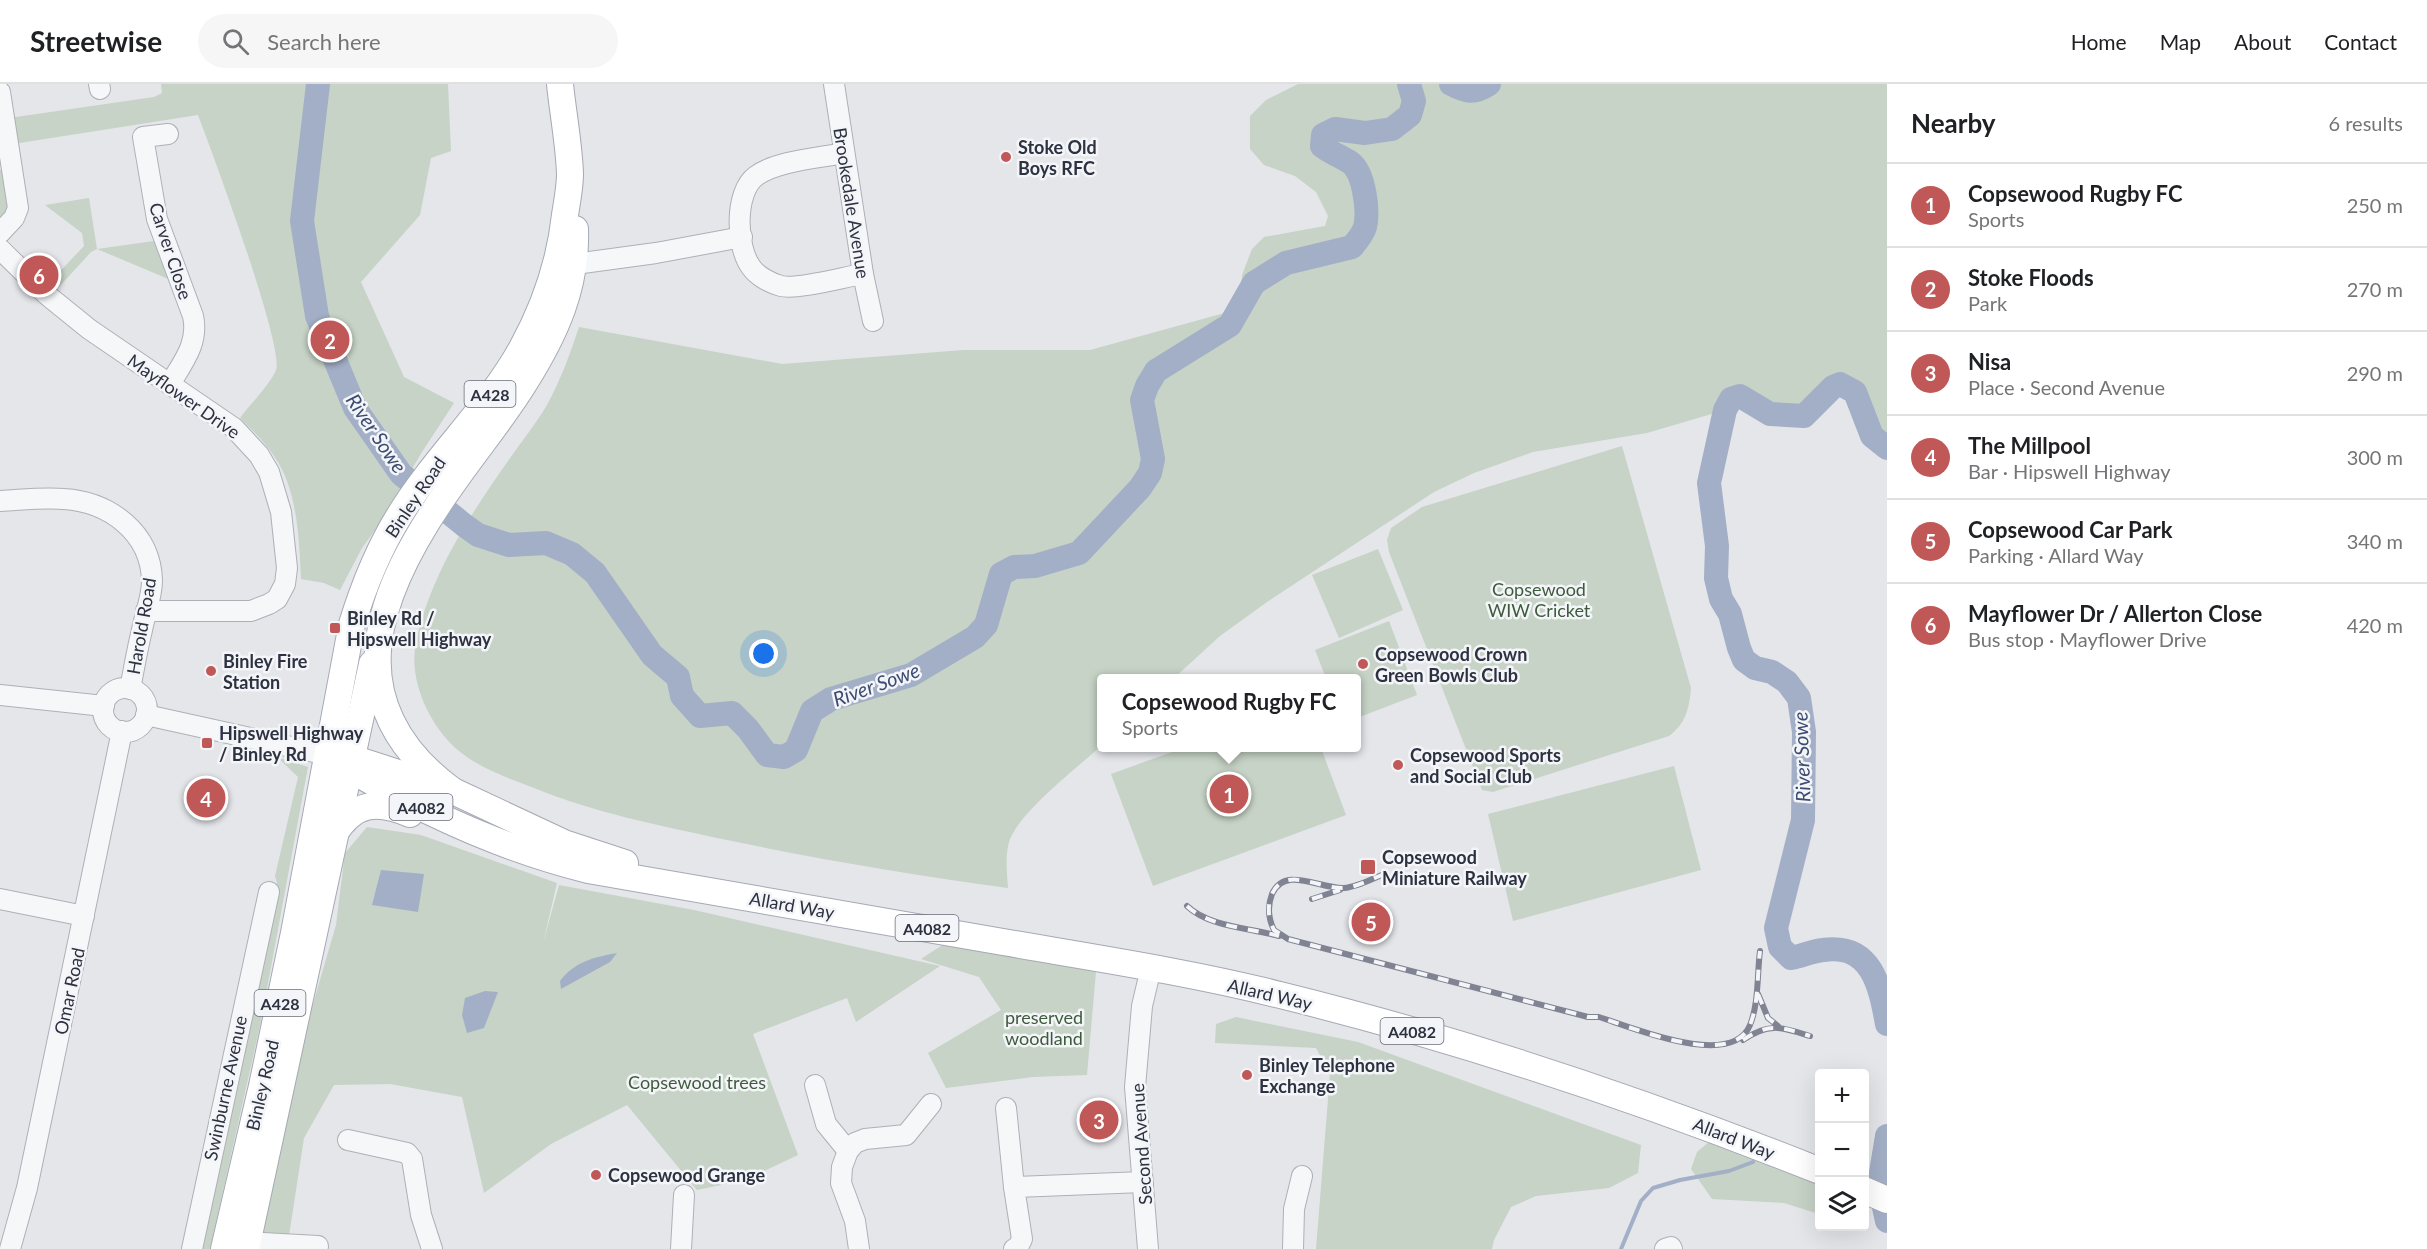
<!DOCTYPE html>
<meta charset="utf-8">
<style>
body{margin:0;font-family:Lato,sans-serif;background:#f6f6f6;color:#202124}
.controls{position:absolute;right:18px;bottom:18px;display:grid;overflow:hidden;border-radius:6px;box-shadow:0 6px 24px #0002}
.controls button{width:54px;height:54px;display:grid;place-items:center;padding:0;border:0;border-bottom:2px solid #e0e0e0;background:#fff;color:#202124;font:30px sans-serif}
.you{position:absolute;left:764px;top:570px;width:21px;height:21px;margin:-15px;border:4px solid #fff;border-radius:50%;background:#1a73e8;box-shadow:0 0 0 9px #1a73e833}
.badge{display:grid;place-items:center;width:39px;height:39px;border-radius:50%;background:#c15858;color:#fff;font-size:20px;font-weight:700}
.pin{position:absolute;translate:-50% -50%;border:3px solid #fff;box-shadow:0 2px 6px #0006}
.popup{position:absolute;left:1097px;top:590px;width:264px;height:78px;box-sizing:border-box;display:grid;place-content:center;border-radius:6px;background:#fff;filter:drop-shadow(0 2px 4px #0005);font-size:20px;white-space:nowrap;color:#757577}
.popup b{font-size:22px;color:#202124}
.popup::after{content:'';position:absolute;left:50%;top:100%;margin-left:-12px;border:12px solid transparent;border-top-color:#fff}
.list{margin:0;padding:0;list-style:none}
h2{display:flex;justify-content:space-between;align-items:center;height:78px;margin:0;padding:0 24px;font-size:26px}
h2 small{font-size:20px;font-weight:400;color:#757577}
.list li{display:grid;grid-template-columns:39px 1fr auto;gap:18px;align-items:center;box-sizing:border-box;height:84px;padding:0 24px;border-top:2px solid #e0e0e0}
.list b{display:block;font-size:22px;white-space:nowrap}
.list p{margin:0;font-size:20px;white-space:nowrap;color:#757577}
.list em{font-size:20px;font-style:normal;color:#757577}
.icon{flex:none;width:33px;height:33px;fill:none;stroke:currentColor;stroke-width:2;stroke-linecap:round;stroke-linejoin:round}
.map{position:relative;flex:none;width:1887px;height:1165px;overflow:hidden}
header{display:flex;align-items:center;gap:36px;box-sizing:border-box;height:84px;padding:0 30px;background:#fff;border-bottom:2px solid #e0e0e0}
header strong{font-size:28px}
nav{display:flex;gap:33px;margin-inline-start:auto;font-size:21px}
.search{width:420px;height:54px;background:#f6f6f6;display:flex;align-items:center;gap:15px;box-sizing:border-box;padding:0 21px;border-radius:33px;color:#757577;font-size:22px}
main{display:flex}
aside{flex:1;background:#fff}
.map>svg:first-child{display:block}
.green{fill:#c7d3c6}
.water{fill:#a3afc6}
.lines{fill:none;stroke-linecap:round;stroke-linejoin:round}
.stream{stroke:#a3afc6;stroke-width:4}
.river{stroke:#a3afc6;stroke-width:24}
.minor-casing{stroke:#adb0b7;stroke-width:22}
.major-casing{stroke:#a5a9b5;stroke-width:28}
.minor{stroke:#f6f7f9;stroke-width:20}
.major{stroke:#fff;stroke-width:26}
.rail-casing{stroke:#7f8392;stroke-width:6}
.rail{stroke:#f4f5f8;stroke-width:4;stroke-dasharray:11;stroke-linecap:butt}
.poi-dot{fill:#c15858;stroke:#f4f5f8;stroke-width:2}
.labels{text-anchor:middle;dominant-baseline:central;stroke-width:5;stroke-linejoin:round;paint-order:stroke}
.shield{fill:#f4f5f8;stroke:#696c78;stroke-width:1.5}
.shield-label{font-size:16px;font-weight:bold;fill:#2d3241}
.poi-label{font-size:18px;font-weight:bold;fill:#2d3241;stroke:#f4f5f8;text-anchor:start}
.street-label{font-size:18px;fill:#2d3241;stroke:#f4f5f8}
.park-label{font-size:18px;fill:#3d5b3c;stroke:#f4f5f8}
.water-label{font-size:20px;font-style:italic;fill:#3c4b71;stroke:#f4f5f8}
</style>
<header>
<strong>Streetwise</strong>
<div class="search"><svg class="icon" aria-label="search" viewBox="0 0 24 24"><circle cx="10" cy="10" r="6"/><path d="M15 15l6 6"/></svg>Search here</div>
<nav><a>Home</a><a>Map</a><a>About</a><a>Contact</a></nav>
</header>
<main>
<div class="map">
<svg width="1887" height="1165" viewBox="0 0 1887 1165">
<rect width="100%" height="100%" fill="#e4e6ea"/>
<g class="green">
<path d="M161 0H448L451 67 431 74 420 131 361 198 404 293 454 319 422 368 380 439 362 464 340 506 324 499 301 495C299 455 298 406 274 372 265 358 252 346 240 334 249 322 271 299 276 286 285 264 211 65 198 31L13 60 9 34 154 13 162 9Z"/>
<path d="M1298 0H1455L1466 9 1479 6 1489 0H1887V364L1872 352 1855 308 1840 300 1833 303 1804 332 1770 330 1740 312 1731 316 1725 326 1647 349 1533 368 1474 389 1434 408 1267 518 1220 552 1174 594H1102L1101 662C1078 683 1018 729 1009 758 1005 772 1007 789 1008 804 912 791 817 775 722 755 658 741 595 729 534 704 508 694 481 685 459 667 430 643 408 596 416 559 430 491 469 433 508 377 521 358 536 340 547 321 561 295 570 270 579 243L782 280 964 266H1090L1239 225 1242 191 1252 165 1264 153 1325 142 1328 132 1316 108 1295 92 1264 81 1250 65V32L1266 16Z"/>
<path d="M5 85 10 127 0 136V86Z"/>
<path d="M89 114 97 165 161 156 178 199 97 165 91 168 57 205 50 198 84 162 82 149 45 121Z"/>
<path d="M1622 362 1691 604C1689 625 1686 639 1669 652L1493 708 1482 706 1389 468 1387 456 1391 444 1422 423Z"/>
<path d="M1378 465 1403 526 1339 554 1312 491Z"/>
<path d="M1389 537 1417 611 1357 634 1356 594H1326L1315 566Z"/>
<path d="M1183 664H1321L1346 731 1153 802 1111 690Z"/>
<path d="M277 673 308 683 261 937 210 1165H200L277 799 275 792 298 693Z"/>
<path d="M1674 682 1701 786 1513 837 1488 730Z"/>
<path d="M367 743 421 751 557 799 543 859 559 801 694 826 940 882 856 938 847 914 753 950 798 1071 745 1096 697 1106 627 1021 551 1060 484 1109 462 1013 390 1000 334 1001 304 1054 287 1165H258L288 1006 336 841 345 769Z"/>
<path d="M950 856 1096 887 1087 991 1033 993 946 1004 928 969 1001 926 979 893 921 875Z"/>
<path d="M1236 933 1358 958 1641 1061 1638 1089 1609 1104 1536 1112 1511 1123 1494 1156 1492 1165H1316L1330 990 1316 964 1215 959 1216 940Z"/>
<path d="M1709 1058H1723L1819 1101V1130L1784 1119 1712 1115 1691 1085 1697 1068Z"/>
</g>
<g class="water">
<path d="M381 786 424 790 418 828 372 821Z"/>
<path d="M617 869 610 878 561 905 560 897C574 878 594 873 617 869Z"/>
<path d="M485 907 498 908 484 944 467 949 462 931 465 914Z"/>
</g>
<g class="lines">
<path class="stream" d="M1621 1165 1641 1117 1653 1104 1680 1096 1729 1087 1753 1078"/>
<g class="river">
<path d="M318 0 302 137 317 232 355 324 401 390 464 441 478 451 509 461 546 459 572 470 595 489 652 571 678 593 682 612 700 632 732 629 748 645 767 671 784 673 796 666 812 627 831 615 911 591 975 553 986 541 1001 490 1014 483 1035 482 1079 469 1140 404 1150 389 1153 375 1142 316 1147 302 1156 287 1230 241 1254 199 1286 179 1352 163C1357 157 1363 150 1365 143 1369 127 1364 89 1351 79 1342 73 1331 69 1322 62L1323 51 1335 45 1365 49 1392 45 1410 31 1414 17 1409 0"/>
<path d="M1451 0C1466 8 1474 10 1489 0"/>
<path d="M1887 364 1872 352 1855 308 1840 300 1833 303 1804 332 1770 330 1740 312 1731 315 1725 326 1709 399 1717 462 1716 494 1721 515 1730 530 1739 564 1744 576 1755 584 1772 588 1787 598 1799 614 1804 648 1803 736 1776 844 1780 863 1791 874C1802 872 1812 867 1823 866 1872 859 1880 902 1887 940"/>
<path d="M1887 1052 1879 1101 1887 1137"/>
</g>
<defs>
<g id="minor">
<path d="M99 0 100 5"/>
<path d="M834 0 863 190 873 237"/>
<path d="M0 8 18 124 14 134 0 149"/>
<path d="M168 50 143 53 157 135 193 232C199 259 183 278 170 300"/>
<path d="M844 69C819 74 776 77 756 92 734 108 736 163 751 183 757 192 770 199 781 202 797 206 844 193 863 190"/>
<path d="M0 165 47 211 89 245 234 344 259 371 269 388 281 428 287 484 285 500 277 515 269 520 251 527H146"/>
<path d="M566 170 575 180 656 169 742 153"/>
<path d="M0 417C21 416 43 413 64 415 110 418 151 449 152 497 152 513 145 530 142 546 137 566 134 585 130 605"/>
<circle cx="125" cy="626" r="22"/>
<path d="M0 611 104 622"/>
<path d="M146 631 328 671"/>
<path d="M0 815 84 832"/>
<path d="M815 1001 826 1040 848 1067"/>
<path d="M1006 1024 1014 1103"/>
<path d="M348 1056 407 1069 412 1075 421 1131 432 1165"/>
<path d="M247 1158 318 1162"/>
<path d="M10 1165 27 1104 122 647"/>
<path d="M192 1165 269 808"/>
<path d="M681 1165 684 1111"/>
<path d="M859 1165 855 1137 841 1099 842 1083 848 1067 855 1059 865 1055 906 1051 931 1020"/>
<path d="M1014 1165 1018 1163 1022 1155 1014 1103 1143 1098"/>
<path d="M1148 1165 1135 1003 1142 922 1151 884"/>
<path d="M1293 1165 1294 1125 1302 1092"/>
<path d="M1665 1165 1671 1163 1672 1165"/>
</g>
<g id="major">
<path d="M328 671C352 688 378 701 404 715 465 746 521 769 588 786 727 809 865 834 1003 858 1095 874 1189 888 1280 911 1463 956 1644 1017 1820 1087"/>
<path d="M346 672 453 707 564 759 625 779"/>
<path d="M453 707C331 618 377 506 451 402 475 367 503 334 525 298 555 250 577 203 575 145"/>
<path d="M335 749C355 718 377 716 410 730"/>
<path d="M1864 1106 1887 1116"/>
<path d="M224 1165 262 1002 294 849 352 540C364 501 378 466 399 432 435 373 489 324 522 264 545 222 560 177 565 131 567 118 570 103 570 90 569 60 563 30 560 0"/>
<path d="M246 1165 372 580"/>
</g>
</defs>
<use href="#minor" class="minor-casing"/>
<use href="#major" class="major-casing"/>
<use href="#minor" class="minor"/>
<use href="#major" class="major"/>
<defs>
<g id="rail">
<path d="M1384 790C1372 795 1357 803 1344 804 1319 805 1285 781 1272 810 1267 823 1268 834 1274 846L1288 855 1588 933H1599C1631 943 1732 986 1750 941 1759 919 1757 890 1760 867"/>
<path d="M1312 815 1340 806"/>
<path d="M1187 822C1209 843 1250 844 1279 852"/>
<path d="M1758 910 1768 934 1778 942"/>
<path d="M1743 956C1769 938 1781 943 1810 952"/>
</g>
</defs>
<use href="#rail" class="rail-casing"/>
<use href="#rail" class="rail"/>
</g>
<g class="poi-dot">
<circle cx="1006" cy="73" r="6"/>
<rect x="329" y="538" width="12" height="12" rx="3"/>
<circle cx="1363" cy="580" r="6"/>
<circle cx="211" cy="587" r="6"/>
<rect x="201" y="653" width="12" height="12" rx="3"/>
<circle cx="1398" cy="681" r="6"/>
<rect x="1360" y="775" width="16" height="16" rx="3"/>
<circle cx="1247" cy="991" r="6"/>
<circle cx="596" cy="1091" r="6"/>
</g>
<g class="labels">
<g class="shield">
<rect x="464.5" y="297" width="51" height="26" rx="4.5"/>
<rect x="389.5" y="710" width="63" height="26" rx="4.5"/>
<rect x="895.5" y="831" width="63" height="26" rx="4.5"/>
<rect x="254.5" y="906" width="51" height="26" rx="4.5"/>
<rect x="1380.5" y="934" width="63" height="26" rx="4.5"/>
</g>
<g class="shield-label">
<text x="490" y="310">A428</text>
<text x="421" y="723">A4082</text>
<text x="927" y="844">A4082</text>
<text x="280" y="919">A428</text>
<text x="1412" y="947">A4082</text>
</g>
<g class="poi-label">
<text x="1018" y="63">Stoke Old<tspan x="1018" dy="21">Boys RFC</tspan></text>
<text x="347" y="534">Binley Rd /<tspan x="347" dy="21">Hipswell Highway</tspan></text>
<text x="1375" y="570">Copsewood Crown<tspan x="1375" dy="21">Green Bowls Club</tspan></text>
<text x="223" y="577">Binley Fire<tspan x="223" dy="21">Station</tspan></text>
<text x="219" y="649">Hipswell Highway<tspan x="219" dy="21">/ Binley Rd</tspan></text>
<text x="1410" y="671">Copsewood Sports<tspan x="1410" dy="21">and Social Club</tspan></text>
<text x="1382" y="773">Copsewood<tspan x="1382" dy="21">Miniature Railway</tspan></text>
<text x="1259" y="981">Binley Telephone<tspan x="1259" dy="21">Exchange</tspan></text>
<text x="608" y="1091">Copsewood Grange</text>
</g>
<g class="street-label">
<text transform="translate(852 119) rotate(81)">Brookedale Avenue</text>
<text transform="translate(171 167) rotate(72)">Carver Close</text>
<text transform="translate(184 312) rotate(35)">Mayflower Drive</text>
<text transform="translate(415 413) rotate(-56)">Binley Road</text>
<text transform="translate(141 542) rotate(-80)">Harold Road</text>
<text transform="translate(792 821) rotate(10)">Allard Way</text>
<text transform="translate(69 907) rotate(-78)">Omar Road</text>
<text transform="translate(1270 910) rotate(13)">Allard Way</text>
<text transform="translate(262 1001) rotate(-77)">Binley Road</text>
<text transform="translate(225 1004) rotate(-78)">Swinburne Avenue</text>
<text transform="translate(1734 1054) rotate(21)">Allard Way</text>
<text transform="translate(1141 1060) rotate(-94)">Second Avenue</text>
</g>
<g class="park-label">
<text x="1539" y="505">Copsewood<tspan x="1539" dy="21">WIW Cricket</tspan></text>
<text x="1044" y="933">preserved<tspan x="1044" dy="21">woodland</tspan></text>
<text x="697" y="998">Copsewood trees</text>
</g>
<g class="water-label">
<text transform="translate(377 349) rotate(56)">River Sowe</text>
<text transform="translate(876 600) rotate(-20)">River Sowe</text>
<text transform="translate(1801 673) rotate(-92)">River Sowe</text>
</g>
</g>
</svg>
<div class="controls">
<button>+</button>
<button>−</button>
<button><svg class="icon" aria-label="layers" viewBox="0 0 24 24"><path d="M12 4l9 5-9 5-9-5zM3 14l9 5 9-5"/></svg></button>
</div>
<div class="you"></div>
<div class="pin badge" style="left:1229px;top:710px">1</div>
<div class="popup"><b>Copsewood Rugby FC</b>Sports</div>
<div class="pin badge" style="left:330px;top:256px">2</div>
<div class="pin badge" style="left:1099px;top:1036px">3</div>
<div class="pin badge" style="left:206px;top:714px">4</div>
<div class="pin badge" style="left:1371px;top:838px">5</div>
<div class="pin badge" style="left:39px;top:191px">6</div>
</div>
<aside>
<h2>Nearby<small>6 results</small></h2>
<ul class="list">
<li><span class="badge">1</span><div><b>Copsewood Rugby FC</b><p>Sports</p></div><em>250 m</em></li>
<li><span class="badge">2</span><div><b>Stoke Floods</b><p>Park</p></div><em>270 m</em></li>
<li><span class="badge">3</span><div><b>Nisa</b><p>Place · Second Avenue</p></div><em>290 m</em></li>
<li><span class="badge">4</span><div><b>The Millpool</b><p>Bar · Hipswell Highway</p></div><em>300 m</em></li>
<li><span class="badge">5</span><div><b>Copsewood Car Park</b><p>Parking · Allard Way</p></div><em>340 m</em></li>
<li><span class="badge">6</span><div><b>Mayflower Dr / Allerton Close</b><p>Bus stop · Mayflower Drive</p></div><em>420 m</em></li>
</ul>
</aside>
</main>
